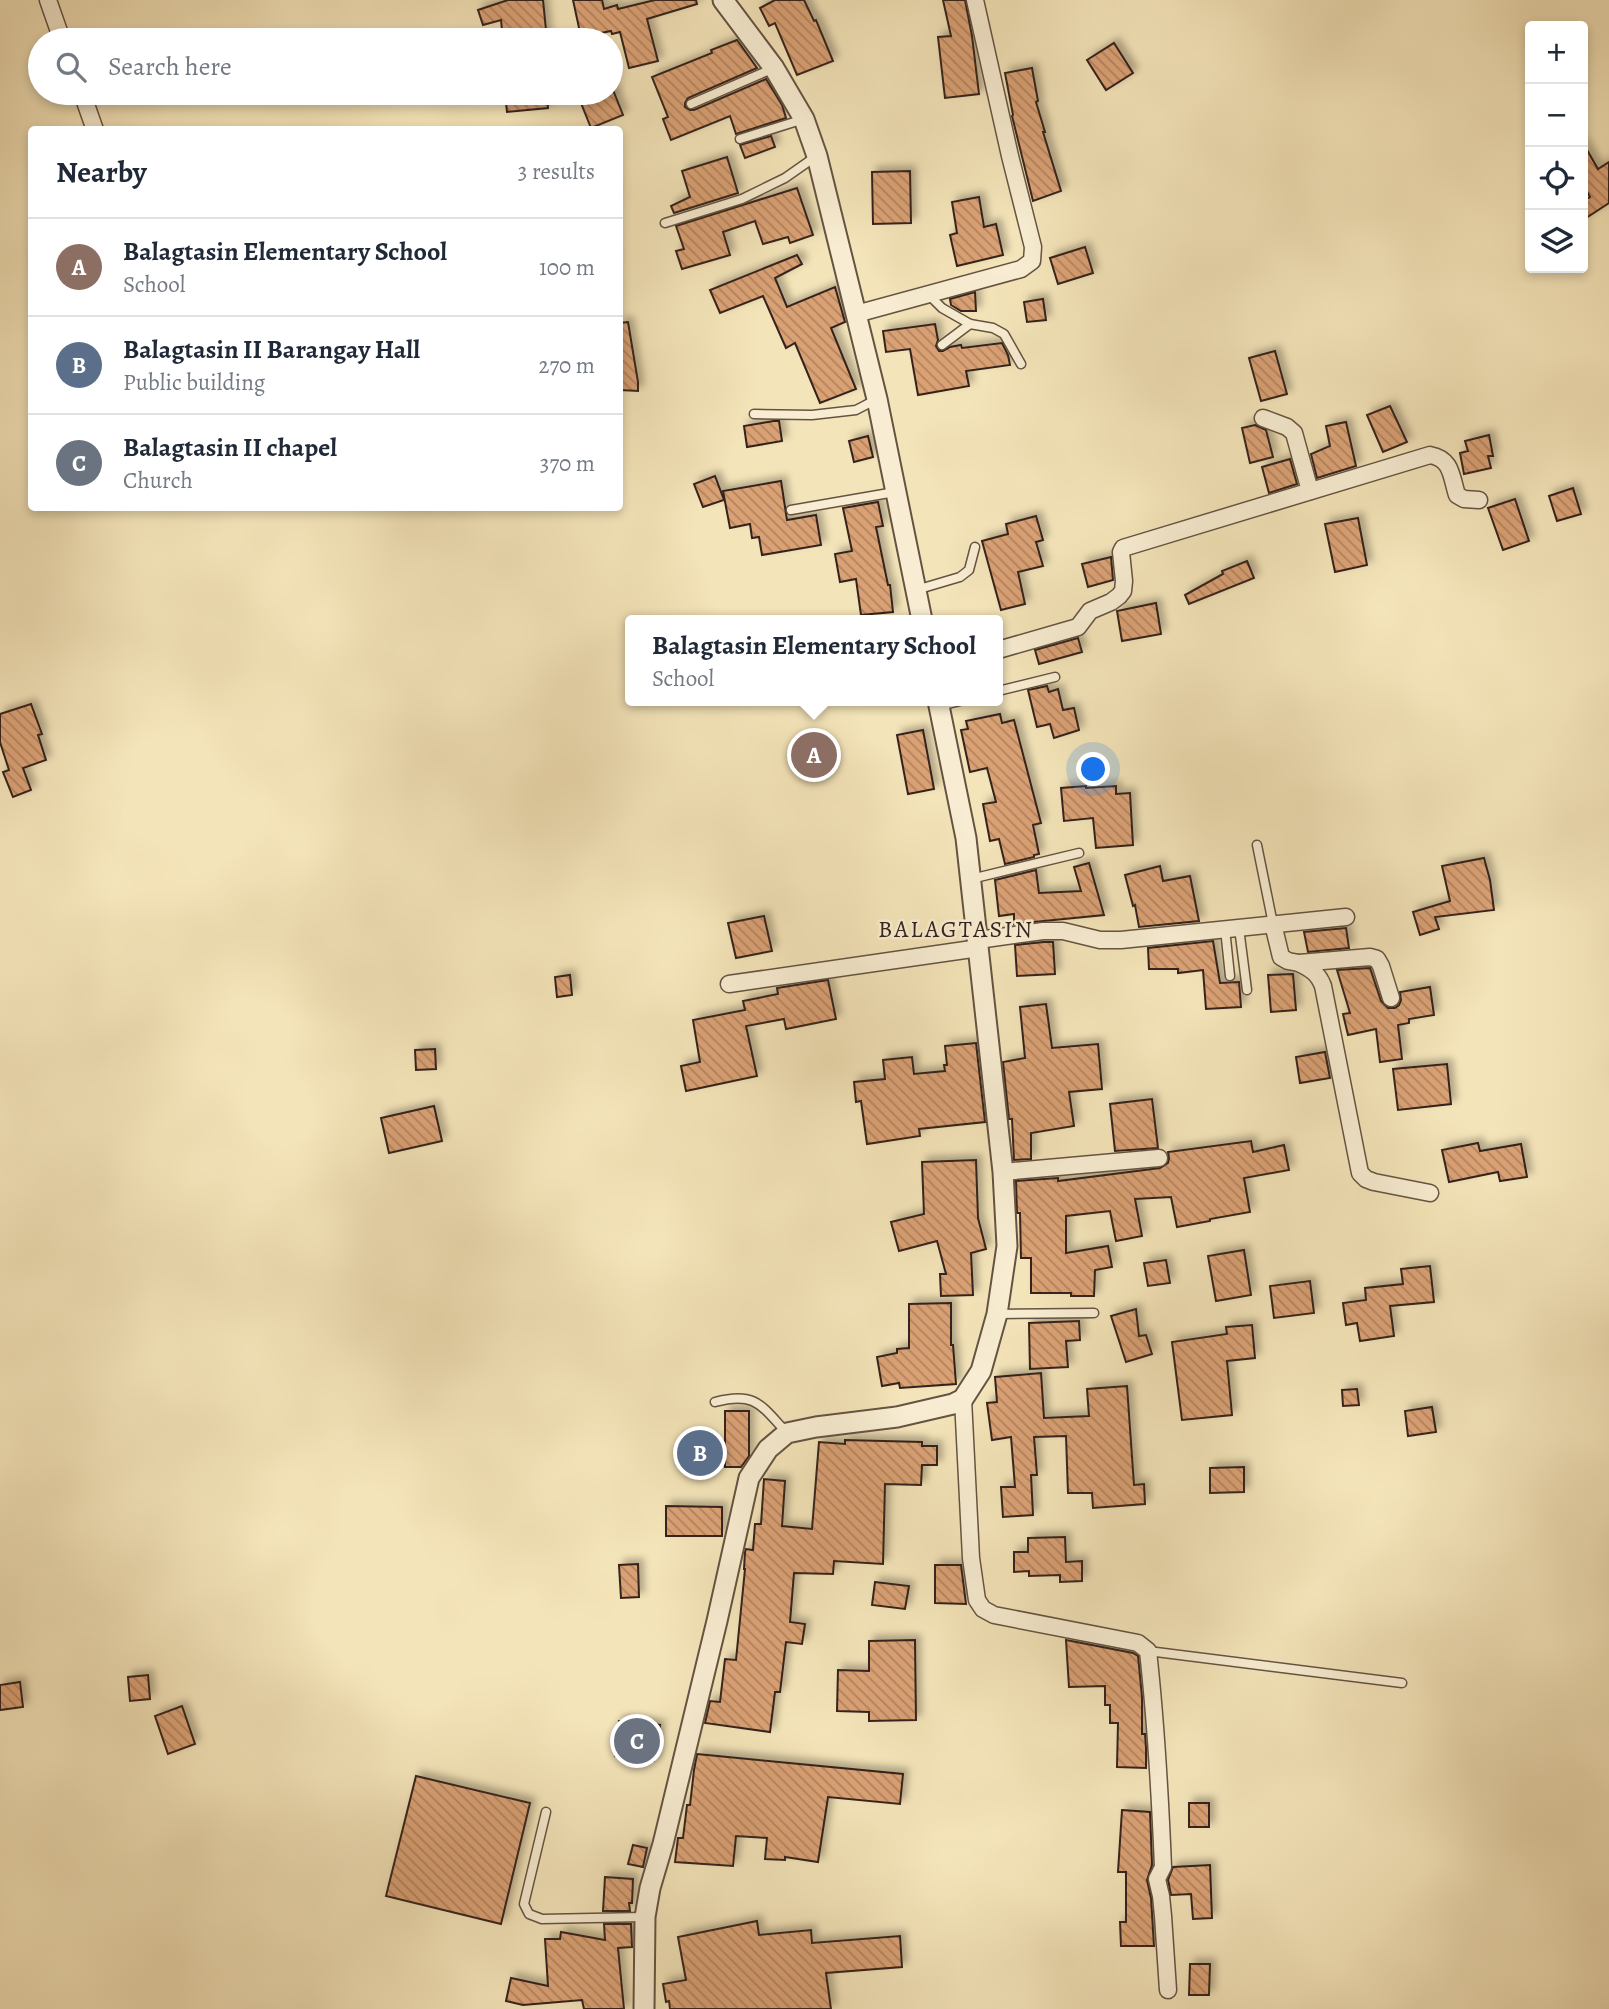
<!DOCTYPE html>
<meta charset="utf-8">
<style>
body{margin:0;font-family:Alegreya,serif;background:#f6f6f7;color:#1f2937}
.controls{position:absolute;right:21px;top:21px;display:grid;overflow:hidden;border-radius:7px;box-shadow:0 4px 10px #0003}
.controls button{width:63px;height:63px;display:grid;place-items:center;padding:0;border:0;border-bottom:2px solid #e0e1e3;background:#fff;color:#1f2937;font:35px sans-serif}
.you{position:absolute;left:1094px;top:770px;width:24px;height:24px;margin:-18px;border:5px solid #fff;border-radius:50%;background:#1a73e8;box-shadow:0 0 0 10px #1a73e833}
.badge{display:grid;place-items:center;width:46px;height:46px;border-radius:50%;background:#2563eb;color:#fff;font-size:23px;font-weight:700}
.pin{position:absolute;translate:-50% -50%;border:4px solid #fff;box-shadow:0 2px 7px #0006}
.popup{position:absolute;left:625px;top:615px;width:378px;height:91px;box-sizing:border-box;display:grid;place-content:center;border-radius:7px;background:#fff;filter:drop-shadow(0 2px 5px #0005);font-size:23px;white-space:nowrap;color:#747a83}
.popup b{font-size:26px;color:#1f2937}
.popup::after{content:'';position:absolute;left:50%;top:100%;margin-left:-14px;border:14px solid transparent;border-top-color:#fff}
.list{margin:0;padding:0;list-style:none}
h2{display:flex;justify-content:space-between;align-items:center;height:91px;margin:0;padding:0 28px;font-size:30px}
h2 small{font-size:23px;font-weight:400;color:#747a83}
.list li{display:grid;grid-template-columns:46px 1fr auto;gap:21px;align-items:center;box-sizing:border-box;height:98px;padding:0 28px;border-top:2px solid #e0e1e3}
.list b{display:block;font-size:26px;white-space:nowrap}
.list p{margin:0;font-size:23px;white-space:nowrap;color:#747a83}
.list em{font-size:23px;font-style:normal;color:#747a83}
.icon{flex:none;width:38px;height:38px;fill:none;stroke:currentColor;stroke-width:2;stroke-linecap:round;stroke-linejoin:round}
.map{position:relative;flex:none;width:1609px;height:2009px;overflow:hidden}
.search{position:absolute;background:#fff;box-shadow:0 4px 10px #0003;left:28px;top:28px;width:595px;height:77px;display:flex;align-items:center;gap:18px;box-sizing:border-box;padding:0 24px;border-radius:38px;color:#747a83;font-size:26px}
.panel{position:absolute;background:#fff;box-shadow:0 4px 10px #0003;left:28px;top:126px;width:595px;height:385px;border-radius:7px}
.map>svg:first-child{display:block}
.building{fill:url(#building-back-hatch);stroke:#35231b;stroke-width:2;filter:url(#shadow)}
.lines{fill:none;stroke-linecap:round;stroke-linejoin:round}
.service-casing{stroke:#655342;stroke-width:11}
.minor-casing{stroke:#655342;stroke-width:19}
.tertiary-casing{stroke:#655342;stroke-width:23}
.service{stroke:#f8edd2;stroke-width:8}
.minor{stroke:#f8edd2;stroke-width:16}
.tertiary{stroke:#f8edd2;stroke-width:19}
.labels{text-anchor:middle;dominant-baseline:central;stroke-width:5;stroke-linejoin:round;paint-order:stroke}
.quarter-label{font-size:24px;letter-spacing:2px;fill:#35231b;stroke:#f8edd2}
</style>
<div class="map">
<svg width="1609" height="2009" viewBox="0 0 1609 2009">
<defs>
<pattern id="building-back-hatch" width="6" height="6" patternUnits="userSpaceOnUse" patternTransform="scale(1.75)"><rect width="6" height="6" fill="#daa174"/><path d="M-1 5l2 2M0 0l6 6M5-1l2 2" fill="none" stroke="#b2835e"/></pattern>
<filter id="shadow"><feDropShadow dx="5" dy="-5" stdDeviation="3.5" flood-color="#0004"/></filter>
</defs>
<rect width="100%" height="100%" fill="#f4e4b9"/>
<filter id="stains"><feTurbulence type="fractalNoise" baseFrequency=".00286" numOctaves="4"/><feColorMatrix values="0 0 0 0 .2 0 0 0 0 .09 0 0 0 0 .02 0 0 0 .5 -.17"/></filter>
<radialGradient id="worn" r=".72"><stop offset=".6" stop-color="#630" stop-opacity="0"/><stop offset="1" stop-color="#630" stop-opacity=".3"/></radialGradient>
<g class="building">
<path d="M508 0H543L547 40H503L501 20 483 25 478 10Z"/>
<path d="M573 0H602L604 9 617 5 618 9 655 0H696L697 4 647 19 658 61 629 68 620 32 612 34 611 31 581 37Z"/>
<path d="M775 0H804L814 21 816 20 833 61 797 75 775 23 769 26 760 8Z"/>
<path d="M943 0H965L972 36 979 94 945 98 938 37 951 36Z"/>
<path d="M737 40 757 68 688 98 685 103V107L690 110H694L766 79 782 105 786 118 736 134 730 116 671 140 663 119 668 117 652 77 712 53 711 50Z"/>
<path d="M1114 43 1133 73 1106 90 1087 60Z"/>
<path d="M1032 68 1038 101 1036 102 1045 132H1043L1061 191 1033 201 1012 116 1013 115 1005 73Z"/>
<path d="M613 90 623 115 591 128 581 103 606 93H611Z"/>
<path d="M505 93H547L548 108 507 112Z"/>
<path d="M771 136 775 147 745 158 740 145Z"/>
<path d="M1583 143 1598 169 1609 162V203L1583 220V201L1590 197 1583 184Z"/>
<path d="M727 157 738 193 674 213 671 206 690 197 682 171Z"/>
<path d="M910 171 911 223 873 224 872 172Z"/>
<path d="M797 188 813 235 790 243 788 237 763 244 755 221 723 232 730 255 682 269 676 251 684 249 676 226Z"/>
<path d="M979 197 984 227 996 224 1003 255 957 266 950 235 957 233 952 202Z"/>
<path d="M1085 247 1093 273 1058 284 1050 258Z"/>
<path d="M797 255 802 264 775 278 787 307 835 287 845 322 831 328 856 389 820 403 795 343 786 348 763 296 720 313 710 290Z"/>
<path d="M975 292 976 311H961L951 305 950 299Z"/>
<path d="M1043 299 1046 320 1027 322 1024 302Z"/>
<path d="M628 322 638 382V391L620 390V323Z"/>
<path d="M935 324 938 340 936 346 939 351H943L950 347 961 345 962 348 1002 343 1008 355 1010 365 966 371 969 386 918 395 910 349 886 352 883 331Z"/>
<path d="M1275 351 1287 394 1261 401 1249 358Z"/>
<path d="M1390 406 1407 442 1383 452 1367 415Z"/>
<path d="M774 421H779L782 441 747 447 744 426Z"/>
<path d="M1346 422 1356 466 1317 478 1311 454 1330 446 1326 426Z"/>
<path d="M1255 425 1266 430 1273 457 1250 463 1242 428Z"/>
<path d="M1489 435 1493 456H1488L1491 468 1464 474 1460 453 1468 451 1465 441Z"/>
<path d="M868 436 873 457 854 462 849 441Z"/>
<path d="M1290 459 1297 484 1269 493 1262 467Z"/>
<path d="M715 476 724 500 703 507 694 484Z"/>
<path d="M781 481 787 520 816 515 821 545 762 555 759 537 752 538 750 524 730 528 723 491Z"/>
<path d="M1573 488 1581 514 1557 521 1549 496Z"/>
<path d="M1515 499 1529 541 1503 550 1488 508Z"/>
<path d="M878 502 883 526 876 527 888 585H890L893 612 861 615 856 579 840 582 835 554 852 551 843 508Z"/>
<path d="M1036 516 1043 540 1036 542 1043 566 1018 572 1025 604 1001 610 982 541 1008 534 1006 524Z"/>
<path d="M1358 518 1367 565 1335 572 1325 524Z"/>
<path d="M1111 557 1113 580 1088 587 1082 564Z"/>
<path d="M1247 561 1254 578 1189 604 1185 595 1223 574 1222 571Z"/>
<path d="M1156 603 1161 634 1122 641 1117 611Z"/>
<path d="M1078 638 1082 652 1039 664 1035 650Z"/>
<path d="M1047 686 1049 692 1058 689 1063 710 1074 708 1079 730 1054 738 1050 724 1037 727 1028 690Z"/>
<path d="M31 704 42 734 38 735 46 760 23 768 31 790 13 797 3 772 9 770 0 742V714Z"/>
<path d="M1000 714 1002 723 1014 720 1041 823 1033 825 1039 854 1034 855V857L1005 864 999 839 990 841 983 804 996 802 987 768 970 772 961 730 968 729 966 721Z"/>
<path d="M923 730 934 789 908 794 897 735Z"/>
<path d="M1086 786V788L1116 786V794L1130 793 1133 845 1096 848 1093 818 1064 821 1061 788Z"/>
<path d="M1484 858 1490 880 1494 910 1435 917 1439 929 1420 935 1413 912 1450 901 1442 866Z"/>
<path d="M1089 863 1104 915 1014 924V914L999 916 995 880 1036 870 1039 893 1081 891 1074 867Z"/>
<path d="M1160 866 1163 881 1190 876 1199 921 1139 927 1135 905 1133 906 1125 875Z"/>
<path d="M764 916 772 951 736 958 728 923Z"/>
<path d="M1346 928 1349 948 1308 952 1304 932Z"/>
<path d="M1213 941 1220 983 1239 982 1241 1007 1206 1009 1203 970 1178 973V969H1149L1148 948Z"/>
<path d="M1044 942H1053L1055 974 1017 976 1015 945Z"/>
<path d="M1370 968 1381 1001 1388 1008H1395L1399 1005 1401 1000 1400 992 1430 987 1434 1015 1409 1019V1023L1398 1025 1402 1059 1380 1062 1376 1029 1348 1035 1343 1014 1350 1013 1337 970Z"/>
<path d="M1293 974 1296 1010 1271 1012 1268 975Z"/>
<path d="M570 975 572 995 557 997 555 977Z"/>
<path d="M828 980 836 1019 786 1029 784 1019 746 1026 757 1076 686 1091 681 1066 700 1062 693 1020 745 1010 743 1001 778 994 777 988Z"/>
<path d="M1046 1004 1052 1048 1098 1044 1102 1089 1069 1092 1074 1126 1031 1133V1159L1014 1160 1012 1119H1009L1003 1062 1025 1058 1020 1007Z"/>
<path d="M976 1043 985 1122 919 1129 920 1136 867 1144 861 1101 856 1102 854 1082 885 1079 883 1060 912 1057 914 1074 945 1071 944 1065H947L945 1046Z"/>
<path d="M435 1049 436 1069 416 1070 415 1050Z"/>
<path d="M1325 1052 1330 1078 1300 1083 1296 1057Z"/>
<path d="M1447 1064 1451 1104 1398 1110 1393 1069Z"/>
<path d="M1152 1099 1158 1148 1115 1151 1110 1104Z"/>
<path d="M434 1106 442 1141 389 1153 381 1118Z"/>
<path d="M1251 1141 1253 1152 1284 1145 1289 1170 1244 1178 1250 1212 1210 1219V1221L1177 1227 1171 1197 1135 1199 1142 1236 1116 1241 1110 1211 1066 1216V1253L1108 1246 1112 1267 1095 1270 1094 1296H1071V1293H1031V1258H1021L1020 1213H1017L1016 1181 1058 1178V1181L1160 1168 1168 1163 1169 1158 1168 1152Z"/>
<path d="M1478 1143 1480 1151 1521 1144 1527 1177 1500 1181 1498 1172 1449 1182 1442 1150Z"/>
<path d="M976 1160 978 1218 986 1249 971 1253 973 1295 941 1296 940 1274H946L937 1241 899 1251 891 1222 924 1214 922 1162Z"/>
<path d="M1244 1250 1251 1295 1216 1301 1208 1256Z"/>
<path d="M1166 1260 1170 1283 1148 1286 1144 1263Z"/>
<path d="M1430 1266 1434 1302 1390 1306 1394 1336 1360 1341 1357 1323 1346 1325 1343 1303 1366 1300 1365 1288 1403 1284 1401 1269Z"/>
<path d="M1310 1281 1314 1313 1274 1318 1270 1286Z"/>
<path d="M951 1303V1345H953L956 1384 900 1388 899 1383 882 1386 877 1357 897 1353V1349L909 1348V1304Z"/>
<path d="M1136 1309 1139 1336 1146 1335 1152 1354 1126 1362 1111 1316Z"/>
<path d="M1079 1321 1080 1340 1066 1341 1068 1367 1030 1369 1029 1323Z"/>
<path d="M1252 1325 1255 1358 1227 1361 1232 1415 1182 1420 1172 1342 1227 1334 1226 1327Z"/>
<path d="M1041 1373 1044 1418 1089 1416 1087 1389 1127 1386 1134 1485 1144 1484 1145 1504 1093 1508 1092 1493H1068L1066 1436 1034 1437 1037 1475H1031L1033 1515 1003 1517 1001 1487H1015L1011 1437 992 1440 987 1403 997 1402 995 1377Z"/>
<path d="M1357 1389 1359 1405 1343 1406 1342 1390Z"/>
<path d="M1432 1407 1436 1432 1408 1436 1405 1411Z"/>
<path d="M725 1411H749V1456L741 1467H725Z"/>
<path d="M845 1440 922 1442V1446H937V1465H922L921 1485 885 1484 883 1564 834 1561 833 1574 794 1573 790 1622 805 1624 802 1644 786 1642 780 1692H775L770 1732 705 1723 710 1701 720 1702 725 1659 736 1660 745 1569H744L745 1552 746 1549 753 1550 755 1524H761L764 1479 785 1481 782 1526 812 1529 819 1442 845 1444Z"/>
<path d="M1244 1467V1492L1210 1493V1468Z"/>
<path d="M666 1506 722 1507V1536H666Z"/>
<path d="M1065 1537 1066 1562 1082 1561V1581L1060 1582V1575L1029 1576V1571L1014 1572V1552H1028V1538Z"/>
<path d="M638 1564 639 1597 621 1598 619 1565Z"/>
<path d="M935 1565H961L966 1604 935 1603Z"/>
<path d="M875 1582 909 1586 905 1609 872 1605Z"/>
<path d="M915 1640 916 1720 869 1721V1712L837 1711 838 1670 869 1671V1641Z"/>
<path d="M1066 1640 1133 1653 1138 1656 1142 1697V1734H1145L1146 1748V1768L1117 1767 1118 1723H1110V1705H1105V1686L1069 1687Z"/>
<path d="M148 1675 150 1699 130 1701 128 1677Z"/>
<path d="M20 1682 23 1707 0 1710V1685Z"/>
<path d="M182 1706 195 1744 168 1754 155 1716Z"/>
<path d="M619 1721 660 1725 654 1761 615 1756Z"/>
<path d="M697 1754 903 1774 900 1804 828 1797 818 1862 785 1857V1860L765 1859 767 1838 736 1836 733 1866 675 1862 678 1838H683L687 1805H690L694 1770Z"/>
<path d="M416 1776 530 1803 501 1924 386 1896Z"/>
<rect x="1189" y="1803" width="20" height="24"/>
<path d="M1122 1810 1150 1812 1152 1865 1147 1880 1151 1898 1154 1946H1121L1120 1922H1126V1872H1118Z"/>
<path d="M633 1845 647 1848 643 1867 628 1864Z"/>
<path d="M1210 1865 1212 1918 1193 1919 1191 1894 1171 1895 1168 1880 1173 1867Z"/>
<path d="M605 1877 633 1879 632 1903H629L630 1911H603Z"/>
<path d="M757 1921 759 1935 811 1930 812 1943 900 1936 902 1967 826 1973 831 2009H670L669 2001 666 2002 663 1984 686 1980 678 1937Z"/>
<path d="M604 1924H631L632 1947 618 1948 624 2009H584L582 2000 523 2005 506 2001 511 1978 548 1986 545 1939H560L561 1932 605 1940Z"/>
<path d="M1190 1964H1210L1209 1995H1189Z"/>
</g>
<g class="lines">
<defs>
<g id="service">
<path d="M691 104 774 68"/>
<path d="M740 139 804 119"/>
<path d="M665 223 742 199 785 178 815 157"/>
<path d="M929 295 942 308 970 324 993 328 1004 334 1021 364"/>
<path d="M942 345 970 324"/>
<path d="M754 414 812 415 856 410 877 399"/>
<path d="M791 510 895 492"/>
<path d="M916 590 960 577 969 570 975 547"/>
<path d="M998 691 1055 677"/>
<path d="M939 706 960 701"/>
<path d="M1257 845 1273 924"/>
<path d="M971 879 1079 853"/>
<path d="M1239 928 1247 990"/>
<path d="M1225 929 1230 976"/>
<path d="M997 1314 1094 1313"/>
<path d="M715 1402C755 1391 761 1405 787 1433"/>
<path d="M1148 1651 1402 1683"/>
<path d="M546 1812 524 1904 529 1914 542 1919 643 1917"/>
</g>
<g id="minor">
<path d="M48 0 62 40"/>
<path d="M82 93 95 130"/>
<path d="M856 314 1021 269 1032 261 1033 247 1010 156 975 0"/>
<path d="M1263 418 1287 427 1294 433 1310 491"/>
<path d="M998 650 1078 627 1090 611 1111 602 1119 596 1123 591 1124 581 1121 552 1123 548 1430 455C1452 459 1451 476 1457 495L1464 499 1479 500"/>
<path d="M1273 924 1281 957 1288 961 1299 963 1370 957 1377 959 1381 966 1391 998"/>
<path d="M978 940 1043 931H1063L1100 940H1121L1346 917"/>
<path d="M1299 963C1311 969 1318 973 1323 986L1360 1173 1366 1179 1374 1182 1430 1193"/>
<path d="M729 984 979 948"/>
<path d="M1003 1172 1159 1158"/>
<path d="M963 1399 971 1558 977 1600 983 1609 994 1615 1138 1643 1148 1651C1156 1723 1160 1794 1163 1867L1157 1879 1161 1896 1163 1916 1168 1990"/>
</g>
<g id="tertiary">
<path d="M723 0 774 68 804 119 817 156 877 399 922 620"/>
<path d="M644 2009 645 1917 650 1888 663 1844 717 1621 749 1478 768 1449 787 1433 816 1427 897 1417 953 1404 963 1399 981 1371 997 1314 1007 1246 1003 1172 966 838 938 701"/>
</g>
</defs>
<use href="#service" class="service-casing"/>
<use href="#minor" class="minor-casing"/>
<use href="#tertiary" class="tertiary-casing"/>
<use href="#service" class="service"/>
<use href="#minor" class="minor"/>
<use href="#tertiary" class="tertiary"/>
</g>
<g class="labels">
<g class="quarter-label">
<text x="956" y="929">BALAGTASIN</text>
</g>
</g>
<rect width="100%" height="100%" filter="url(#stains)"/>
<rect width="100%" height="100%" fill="url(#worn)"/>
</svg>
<div class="controls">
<button>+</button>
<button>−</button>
<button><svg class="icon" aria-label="locate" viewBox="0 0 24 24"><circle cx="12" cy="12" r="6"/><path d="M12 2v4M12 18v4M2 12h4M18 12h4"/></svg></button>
<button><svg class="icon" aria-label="layers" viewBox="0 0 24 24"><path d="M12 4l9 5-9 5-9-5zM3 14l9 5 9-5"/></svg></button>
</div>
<div class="you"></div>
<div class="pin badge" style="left:814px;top:755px;background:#8d6e63">A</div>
<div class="popup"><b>Balagtasin Elementary School</b>School</div>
<div class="pin badge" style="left:700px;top:1453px;background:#5c6f8a">B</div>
<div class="pin badge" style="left:637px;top:1741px;background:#6b7280">C</div>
<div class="search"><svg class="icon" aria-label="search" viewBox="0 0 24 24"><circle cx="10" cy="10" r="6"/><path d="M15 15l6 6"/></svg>Search here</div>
<section class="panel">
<h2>Nearby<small>3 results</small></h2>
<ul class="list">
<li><span class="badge" style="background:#8d6e63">A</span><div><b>Balagtasin Elementary School</b><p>School</p></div><em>100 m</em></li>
<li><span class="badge" style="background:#5c6f8a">B</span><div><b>Balagtasin II Barangay Hall</b><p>Public building</p></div><em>270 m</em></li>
<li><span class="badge" style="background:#6b7280">C</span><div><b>Balagtasin II chapel</b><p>Church</p></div><em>370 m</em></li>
</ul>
</section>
</div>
